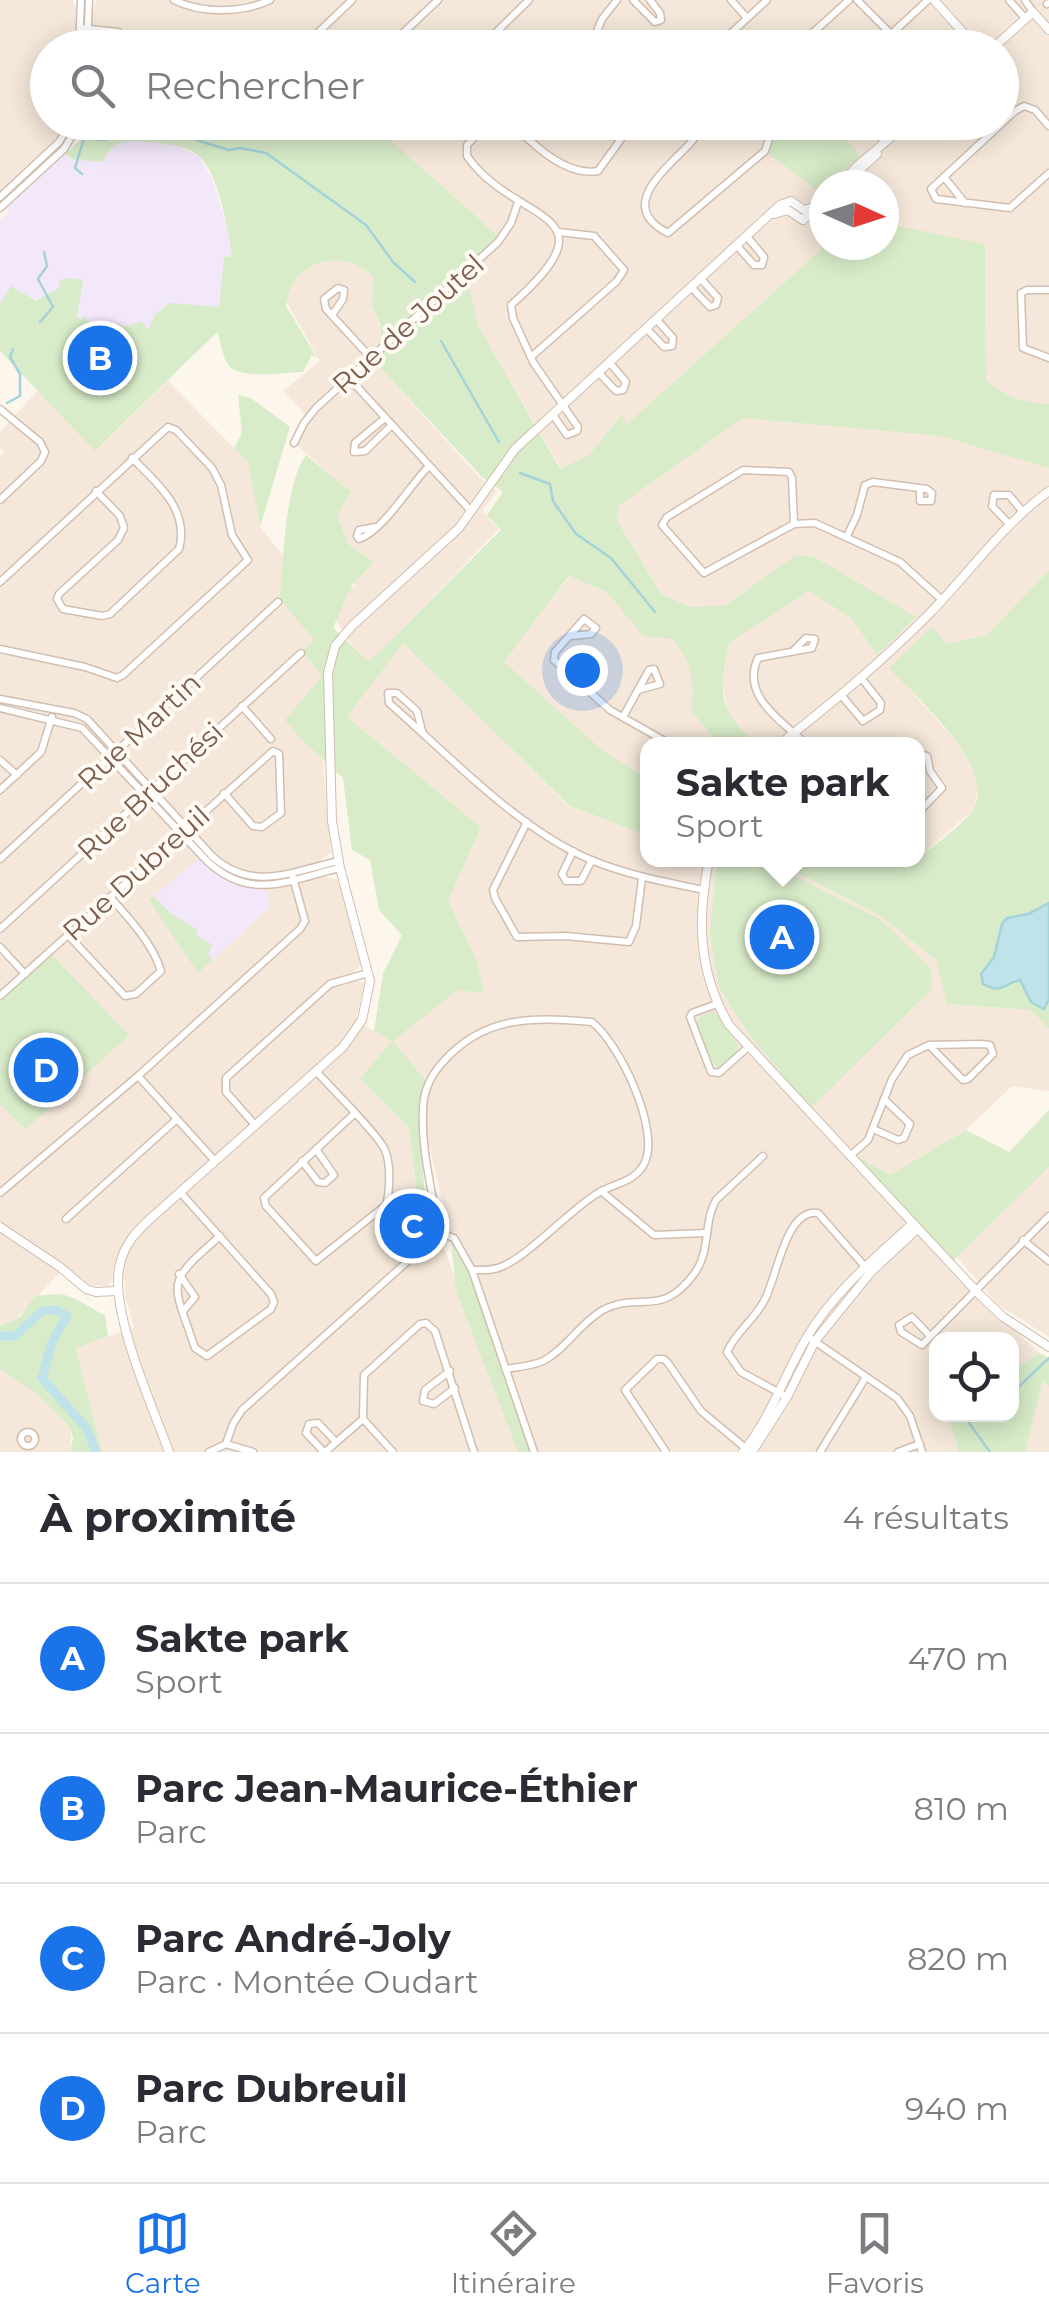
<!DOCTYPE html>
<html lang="fr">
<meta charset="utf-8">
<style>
body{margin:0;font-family:Montserrat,sans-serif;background:#f7f7f7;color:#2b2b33}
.controls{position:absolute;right:30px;bottom:30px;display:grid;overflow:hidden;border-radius:20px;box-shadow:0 5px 25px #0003}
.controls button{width:90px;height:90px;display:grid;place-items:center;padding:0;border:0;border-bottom:2px solid #e1e1e2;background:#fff;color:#2b2b33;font:50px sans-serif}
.compass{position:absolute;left:809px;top:170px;width:90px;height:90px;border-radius:50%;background:#fff;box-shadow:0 5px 25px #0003;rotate:93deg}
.you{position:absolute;left:582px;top:670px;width:35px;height:35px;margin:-25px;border:8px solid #fff;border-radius:50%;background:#1a73e8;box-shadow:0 0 0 15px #1a73e833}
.badge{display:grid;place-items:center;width:65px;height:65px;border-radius:50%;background:#1a73e8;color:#fff;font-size:32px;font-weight:700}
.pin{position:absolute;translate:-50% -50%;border:5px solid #fff;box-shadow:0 2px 10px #0006}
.popup{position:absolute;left:640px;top:737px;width:285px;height:130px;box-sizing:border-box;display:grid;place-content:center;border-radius:20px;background:#fff;filter:drop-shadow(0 2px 8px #0005);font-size:32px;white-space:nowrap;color:#7c7c81}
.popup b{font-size:38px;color:#2b2b33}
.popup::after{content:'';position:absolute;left:50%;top:100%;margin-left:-20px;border:20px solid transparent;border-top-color:#fff}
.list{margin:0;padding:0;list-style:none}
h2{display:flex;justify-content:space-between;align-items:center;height:130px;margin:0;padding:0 40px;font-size:42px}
h2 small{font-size:32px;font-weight:400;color:#7c7c81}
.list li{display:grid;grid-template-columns:65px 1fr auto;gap:30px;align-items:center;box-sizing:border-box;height:150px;padding:0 40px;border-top:2px solid #e1e1e2}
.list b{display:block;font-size:38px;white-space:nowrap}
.list p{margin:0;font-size:32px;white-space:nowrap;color:#7c7c81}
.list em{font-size:32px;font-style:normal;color:#7c7c81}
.icon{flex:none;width:55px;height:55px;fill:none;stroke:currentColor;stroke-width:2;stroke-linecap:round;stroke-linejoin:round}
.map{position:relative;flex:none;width:1049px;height:1452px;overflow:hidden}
.search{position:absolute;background:#fff;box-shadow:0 5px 25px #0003;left:30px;right:30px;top:30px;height:110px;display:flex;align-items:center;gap:25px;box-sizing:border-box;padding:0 35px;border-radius:55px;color:#7c7c81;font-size:38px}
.sheet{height:730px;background:#fff}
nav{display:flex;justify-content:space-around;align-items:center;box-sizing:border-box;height:140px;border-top:2px solid #e1e1e2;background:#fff;font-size:28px;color:#7c7c81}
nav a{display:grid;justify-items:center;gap:5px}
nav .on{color:#1a73e8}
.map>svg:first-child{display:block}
.residential{fill:#f5e8da}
.education{fill:#f3e8fa}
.green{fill:#d8ecc9}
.water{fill:#bfe3e8;stroke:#a5d3da;stroke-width:2.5}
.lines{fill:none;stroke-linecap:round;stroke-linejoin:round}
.stream{stroke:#a5d3da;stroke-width:2.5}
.river{stroke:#bfe3e8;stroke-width:9}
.minor-casing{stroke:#d1beb0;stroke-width:9}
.tertiary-casing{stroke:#d1beb0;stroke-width:10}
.minor{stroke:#fff;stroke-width:6}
.tertiary{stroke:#fff;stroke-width:8}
.labels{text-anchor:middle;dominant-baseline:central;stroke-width:8;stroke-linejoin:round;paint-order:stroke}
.street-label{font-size:28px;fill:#7a5c4d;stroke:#fffaf3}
</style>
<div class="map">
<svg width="1049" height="1452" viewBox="0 0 1049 1452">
<rect width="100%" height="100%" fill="#fdf6ec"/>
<g class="residential">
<path d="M0 0H74V6L94 8 96 0H1049V404L1029 403 998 392 986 380 985 244 885 225 884 185H824L826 245 625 426 621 415 589 455 561 469 478 325 466 273 352 123 1002 122V48H48V122L65 123 54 140 0 190Z"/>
<path d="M322 260H352L373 277 372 305 381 326V336L372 356 375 362 479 477 497 491 482 511 499 529 369 663 350 642 327 605 355 585 328 525 333 477 297 445 311 420 283 391 320 361 286 301 292 282 301 272Z"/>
<path d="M168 381 248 462 260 527 283 555 281 599 314 640 322 676 286 720 323 761 331 853 321 859 326 877 338 880 361 965 355 971 356 980 364 983 356 1021 393 1041 458 989 483 993 447 902 481 827 347 717 403 642 569 806 647 836V860H717L719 987 749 1035 811 1107 880 919 763 860H774L882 917 936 960 947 1004 1031 1010 1049 1029V1091L1012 1086 966 1130 890 1175 857 1155 947 1267 1039 1353 1022 1364 1012 1366V1340H936V1414L947 1415 959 1452H537L474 1269 450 1234 427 1136V1082L360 1079 409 1128 418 1204 384 1194 374 1206 418 1258 441 1239 518 1452H102L76 1347 134 1328 125 1295V1280H112L108 1286 90 1285 66 1266 18 1317 0 1326V456L4 452 0 448V432L38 390 96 451Z"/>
<path d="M743 418 940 436 1049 468V570L987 635 946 644 932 627 890 668 958 743 979 782 974 809 910 866 873 860H917V744H756L729 719 722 682 729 643 809 591 851 618 877 655 915 617 815 557 797 555 726 605 691 607 661 594 617 520 620 505Z"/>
<path d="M570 576 613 595 643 635 673 639 687 657 695 682 691 711 719 744H647V779L601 749 503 662Z"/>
<path d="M1049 1167V1337L997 1304 957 1257Z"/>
<path d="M0 1366 41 1397 72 1427 70 1452H0Z"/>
<path d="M1042 1376 1049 1387V1452H1024Z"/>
</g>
<g class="education">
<path d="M123 140 173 144 200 157 213 181 227 227 232 256 225 257 217 332 95 451 0 351V220L8 213 7 208 65 154 72 159Z"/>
<path d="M199 859 229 882 268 891 269 908 198 973 149 900Z"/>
</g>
<g class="green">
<path d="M89 123H157L172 137 193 123H352L362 134 387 137 500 238 466 273 478 325 560 469 589 455 622 414 626 425 826 245H884V223L985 244 986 380C1004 397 1025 403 1049 404V468L940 436 743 418 620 505 617 520 661 594 691 607 726 605 796 555 815 557 916 617 877 655 851 618 809 591 729 643C719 694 717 707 756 744H719L691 711C695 681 692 663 673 639L643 636 607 592 569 576 504 662 601 749 647 779V836L570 806 403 643 347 717 481 827 448 901 477 961 484 993 458 990 393 1041 427 1082 418 1115 426 1205 432 1207 435 1227 412 1251 379 1214 392 1199 418 1203 409 1128 360 1079 392 1041 374 1031 383 974 402 935 379 910 370 860 352 850 343 778 302 740 285 720 322 676 302 650 314 640 280 599C283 562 285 484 306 455L351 492 337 515 348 544 374 562 352 585 333 628 369 662 501 530 487 515 503 492 481 476 375 362 373 357 381 336V326L372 305 373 277C343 245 290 261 286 306L317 358 312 355 303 372C284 372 236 381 227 363 222 354 221 342 217 332L95 451 0 351V304L11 286 36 301 59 288V281L68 278 83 280 77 318 82 319 85 315 87 321 126 326 141 321 148 330 155 315 169 303 219 307 224 257 232 256C228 231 219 175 200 157 187 145 164 143 147 142 123 140 114 140 102 162L72 159 65 154 79 141Z"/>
<path d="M785 123H832L860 156 829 185H824L819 194C802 176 783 166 765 151L769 139Z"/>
<path d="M238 395 251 398 290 427 260 527 248 462 234 448 242 433Z"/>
<path d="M1049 570V1029L1031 1010 947 1004 936 960 882 917 774 860H873L910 866C923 854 968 821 974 808 996 766 916 697 889 668L933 626 946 644 987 635Z"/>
<path d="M717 860H763L880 919 931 969 932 989 811 1108 749 1035 719 987 710 934Z"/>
<path d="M154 896 170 913 197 930V936L213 945 208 954 212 960 198 973 149 900Z"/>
<path d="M51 954 129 1035 26 1129 0 1105V1000Z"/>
<path d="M714 1011 738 1045 737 1052 719 1068 713 1064 696 1023 700 1017Z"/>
<path d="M1049 1110V1167L947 1267 849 1157 856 1155 890 1175 966 1130 1009 1152Z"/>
<path d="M450 1234C477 1252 524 1412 537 1452H518L456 1291Z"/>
<path d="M60 1294C77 1297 89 1308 105 1315L108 1336 76 1348 102 1452H70L73 1438 70 1427 37 1394 0 1369V1326L20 1317 35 1296Z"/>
<path d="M1039 1353 1049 1358V1387L1043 1380 1025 1452H959L947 1415 1012 1414V1366L1022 1364Z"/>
</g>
<path class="water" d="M1049 903V999L1044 1009 1031 1002 1020 980C1003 983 1004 995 983 984L981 974 994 957 1002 924 1007 918 1028 914Z"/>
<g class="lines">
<g class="stream">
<path d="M145 122V133L162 131 168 139 176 123"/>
<path d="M179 122 191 128 196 140 229 150 240 148 266 153 366 225 393 262 415 282"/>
<path d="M82 174 75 168 84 138 105 140 124 135 130 122"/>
<path d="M40 322 53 307 38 279 47 266 44 252"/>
<path d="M441 341 499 442"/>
<path d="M7 403 20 396V374L10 357 13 349"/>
<path d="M520 473 550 484 553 501 576 534 611 558 655 612"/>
<path d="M1012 1393 1049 1358"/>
<path d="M975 1414 969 1423 990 1452"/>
</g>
<path class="river" d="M0 1336H15L42 1311 57 1310 67 1317 52 1342 42 1378 87 1429 96 1452"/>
<defs>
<g id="minor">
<path d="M174 0C202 14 243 13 270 0"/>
<path d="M633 0 655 22 661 20 660 13 650 0"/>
<path d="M731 0 747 18"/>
<path d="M857 0 891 34"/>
<path d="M1009 0 1025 18"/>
<path d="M1025 0 1033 12"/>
<path d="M1047 4 1049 3"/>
<path d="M80 28 118 32 134 48"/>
<path d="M79 48 81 0"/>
<path d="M87 48 89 0"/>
<path d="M302 48 352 0"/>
<path d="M387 48 438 0"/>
<path d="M480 48 529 0"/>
<path d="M590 48 602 19 617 0"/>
<path d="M715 48 767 0"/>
<path d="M796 48 849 0"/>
<path d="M876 48 928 0"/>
<path d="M206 122C231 144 265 132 293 122"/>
<path d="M489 122 467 145V156C514 225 621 208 511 305L513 318 533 362 578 427 577 431 567 435 553 415"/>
<path d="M510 122C532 143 565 177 598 171L621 139 620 127 609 122"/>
<path d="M686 122 693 140C671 166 613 205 668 233L765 151 769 139 756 122"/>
<path d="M871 122 872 128 885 143"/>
<path d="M884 122 896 135"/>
<path d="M1049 126 1035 110 1024 106 1015 111 931 189 936 199 1010 208 1049 173"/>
<path d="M944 177 965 203"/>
<path d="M0 197 59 142 71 122"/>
<path d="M0 208 64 149 80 122"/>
<path d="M738 247 754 265H762L764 257 748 238"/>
<path d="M692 288 710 307 716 305 718 298 702 280"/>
<path d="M1049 290H1027L1021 293 1023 348 1049 358"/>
<path d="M332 315 343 299 344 290 338 288 324 299 326 309 371 358"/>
<path d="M647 329 664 347 672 346 673 338 657 320"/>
<path d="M531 357 617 281 624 270 594 236 559 232"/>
<path d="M599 373 616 391 623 390 626 382 610 363"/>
<path d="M349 378 471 511"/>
<path d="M0 409 40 442 45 452 41 461 0 500"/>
<path d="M385 418 355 443 354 452 365 451 392 425"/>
<path d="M294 443 304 423 316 408 498 242 511 223 518 202"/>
<path d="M96 491 120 516 124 528 118 540 59 594 57 599 63 609 102 616 110 614 179 549C190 510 157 483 132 458"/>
<path d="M794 524 792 478 789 472 743 470 667 517 662 525 704 573 794 524 815 523 900 562 942 600"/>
<path d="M1009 524 992 506 994 495H1009L1023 512"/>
<path d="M376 527 359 530 357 536 359 539C382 532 411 484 429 466"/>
<path d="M847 536 857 515 865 485 873 482 927 489 932 493 931 501H920V488"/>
<path d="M0 582 168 427 176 430 212 468 221 485 232 535 248 560 123 675 117 678 85 667 0 649"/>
<path d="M571 636 591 634 596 628 584 619 555 652 554 660 610 710 670 744"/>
<path d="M794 650 806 638 815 639 812 648 758 658C740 696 782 721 806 744"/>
<path d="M842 696 863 721 880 710 881 703 862 679"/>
<path d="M0 699 74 713 87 719 212 856C253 893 292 871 339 861"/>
<path d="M242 706 271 739"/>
<path d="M0 708 82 728 207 861C252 903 290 879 340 868"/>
<path d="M623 717 649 670 654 669 660 684 638 690"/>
<path d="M422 731 417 711 397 693H388L389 703C450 756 516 828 591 860 628 875 665 882 704 890"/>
<path d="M917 753 927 756 930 771 942 788 917 814"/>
<path d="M0 760 17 775"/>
<path d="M0 790 41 752 52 717"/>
<path d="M527 822 493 890 495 898 517 937 566 936 629 942 636 926 642 878"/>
<path d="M573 851 562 874 566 881H581L592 860"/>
<path d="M0 859 278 602"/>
<path d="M0 929 301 653"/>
<path d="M68 935 125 996 136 994 161 971C153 944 129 918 110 897"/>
<path d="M0 947 25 974"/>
<path d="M0 996 273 751 279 754 281 813 262 827 253 826 224 793"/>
<path d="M717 1004 692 1013 690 1017 711 1072 719 1073 747 1048"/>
<path d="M316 1071C330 1087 378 1134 385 1150 391 1164 390 1191 386 1205L316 1261 266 1206 264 1198 354 1114"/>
<path d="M138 1076 215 1161"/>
<path d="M255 1125 226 1092V1078L330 984 368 973"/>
<path d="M873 1129 898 1140 904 1138 910 1124 884 1099"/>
<path d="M850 1156 868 1140 892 1079 908 1055 929 1045 982 1044 990 1045 993 1054 968 1079 963 1080 929 1045"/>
<path d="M302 1161 318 1182 325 1183 334 1175 316 1149"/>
<path d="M601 1191 654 1235 707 1233"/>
<path d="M180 1192 271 1294 274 1302 271 1309 207 1356 195 1348C172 1280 164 1285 220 1236"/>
<path d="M0 1193 138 1076 300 929 305 921 292 874"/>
<path d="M66 1219 177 1119"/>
<path d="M439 1233C433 1194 421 1151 423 1111 423 1092 430 1076 443 1062 484 1015 534 1017 592 1022 619 1043 660 1128 645 1162 636 1183 612 1183 595 1195 567 1213 529 1255 503 1266 494 1271 482 1270 472 1270"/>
<path d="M439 1233 454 1238 472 1270 534 1452"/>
<path d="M1023 1240 1049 1261"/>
<path d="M179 1274 195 1297 183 1311"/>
<path d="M807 1336 897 1398 910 1416 922 1452"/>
<path d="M930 1336 912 1317 899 1325 901 1332 922 1345 1049 1216"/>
<path d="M505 1369C517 1367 532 1366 543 1361 566 1349 580 1323 603 1310 638 1291 661 1319 694 1274 711 1252 703 1223 716 1200L763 1156"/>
<path d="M450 1371 425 1390 423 1401 434 1404 455 1388"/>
<path d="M787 1397 741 1372 727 1352C735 1333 754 1320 764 1301 777 1279 785 1208 818 1213L868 1270"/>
<circle cx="28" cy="1439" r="7"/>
<path d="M226 1444 253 1452"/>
<path d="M209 1452 226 1444 233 1424 242 1410 439 1233"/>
<path d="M324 1452 306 1433 309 1424 318 1423 336 1442"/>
<path d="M325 1452 363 1419"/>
<path d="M393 1452 363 1419 364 1375 420 1324 426 1323 435 1331 474 1452"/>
<path d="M666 1452 625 1390 657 1359H664L668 1363 701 1411 749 1451"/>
<path d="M820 1452 866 1377"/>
<path d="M898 1452 920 1444"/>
</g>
<g id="tertiary">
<path d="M934 0 977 48"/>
<path d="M993 48 1033 12 1049 30"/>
<path d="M854 175 877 154"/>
<path d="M840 185 857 166 909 122"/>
<path d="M774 214 788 210 803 220 824 200"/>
<path d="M780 744C833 702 884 660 931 612 970 572 1003 524 1049 491"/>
<path d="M709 860C697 919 698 972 729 1025L977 1292 1003 1317 1049 1347"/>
<path d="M0 1227 60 1267 86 1289 96 1292 117 1291"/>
<path d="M169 1452C153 1407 108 1309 120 1264 124 1245 136 1232 150 1219L343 1047 362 1020 370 981 340 868 332 821 328 673 335 646 352 626 459 528 515 449 780 205 791 201 804 210 817 206"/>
<path d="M743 1452C771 1417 784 1376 807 1337 833 1293 874 1259 912 1224"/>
<path d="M752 1452 787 1397 815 1341 871 1272 917 1229"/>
</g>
</defs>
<use href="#minor" class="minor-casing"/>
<use href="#tertiary" class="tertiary-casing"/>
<use href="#minor" class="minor"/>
<use href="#tertiary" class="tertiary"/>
</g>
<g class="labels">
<g class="street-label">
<text transform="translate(408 324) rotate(-42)">Rue de Joutel</text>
<text transform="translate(139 731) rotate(-43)">Rue Martin</text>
<text transform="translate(150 791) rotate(-43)">Rue Bruchési</text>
<text transform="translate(136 873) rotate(-42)">Rue Dubreuil</text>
</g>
</g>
</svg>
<div class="controls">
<button><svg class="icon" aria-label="locate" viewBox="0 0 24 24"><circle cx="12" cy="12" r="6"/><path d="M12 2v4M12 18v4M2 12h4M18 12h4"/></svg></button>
</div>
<svg class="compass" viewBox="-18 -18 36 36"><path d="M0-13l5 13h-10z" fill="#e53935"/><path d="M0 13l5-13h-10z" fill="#7c7c81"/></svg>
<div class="you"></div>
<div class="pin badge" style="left:782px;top:937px">A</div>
<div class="popup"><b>Sakte park</b>Sport</div>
<div class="pin badge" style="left:100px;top:358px">B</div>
<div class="pin badge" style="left:412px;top:1226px">C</div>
<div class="pin badge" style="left:46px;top:1070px">D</div>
<div class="search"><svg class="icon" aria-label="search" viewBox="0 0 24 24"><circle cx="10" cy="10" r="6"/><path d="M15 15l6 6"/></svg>Rechercher</div>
</div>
<section class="sheet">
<h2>À proximité<small>4 résultats</small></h2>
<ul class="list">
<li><span class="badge">A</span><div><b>Sakte park</b><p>Sport</p></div><em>470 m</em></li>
<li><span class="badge">B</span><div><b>Parc Jean-Maurice-Éthier</b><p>Parc</p></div><em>810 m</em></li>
<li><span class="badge">C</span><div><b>Parc André-Joly</b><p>Parc · Montée Oudart</p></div><em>820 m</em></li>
<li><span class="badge">D</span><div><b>Parc Dubreuil</b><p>Parc</p></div><em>940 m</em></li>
</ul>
</section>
<nav>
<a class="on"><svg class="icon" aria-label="map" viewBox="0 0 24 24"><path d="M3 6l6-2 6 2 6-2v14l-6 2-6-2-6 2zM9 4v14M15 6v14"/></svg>Carte</a>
<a><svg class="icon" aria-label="directions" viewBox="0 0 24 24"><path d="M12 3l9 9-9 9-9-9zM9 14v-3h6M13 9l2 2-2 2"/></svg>Itinéraire</a>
<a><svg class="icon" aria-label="saved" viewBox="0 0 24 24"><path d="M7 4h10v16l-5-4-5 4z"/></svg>Favoris</a>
</nav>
